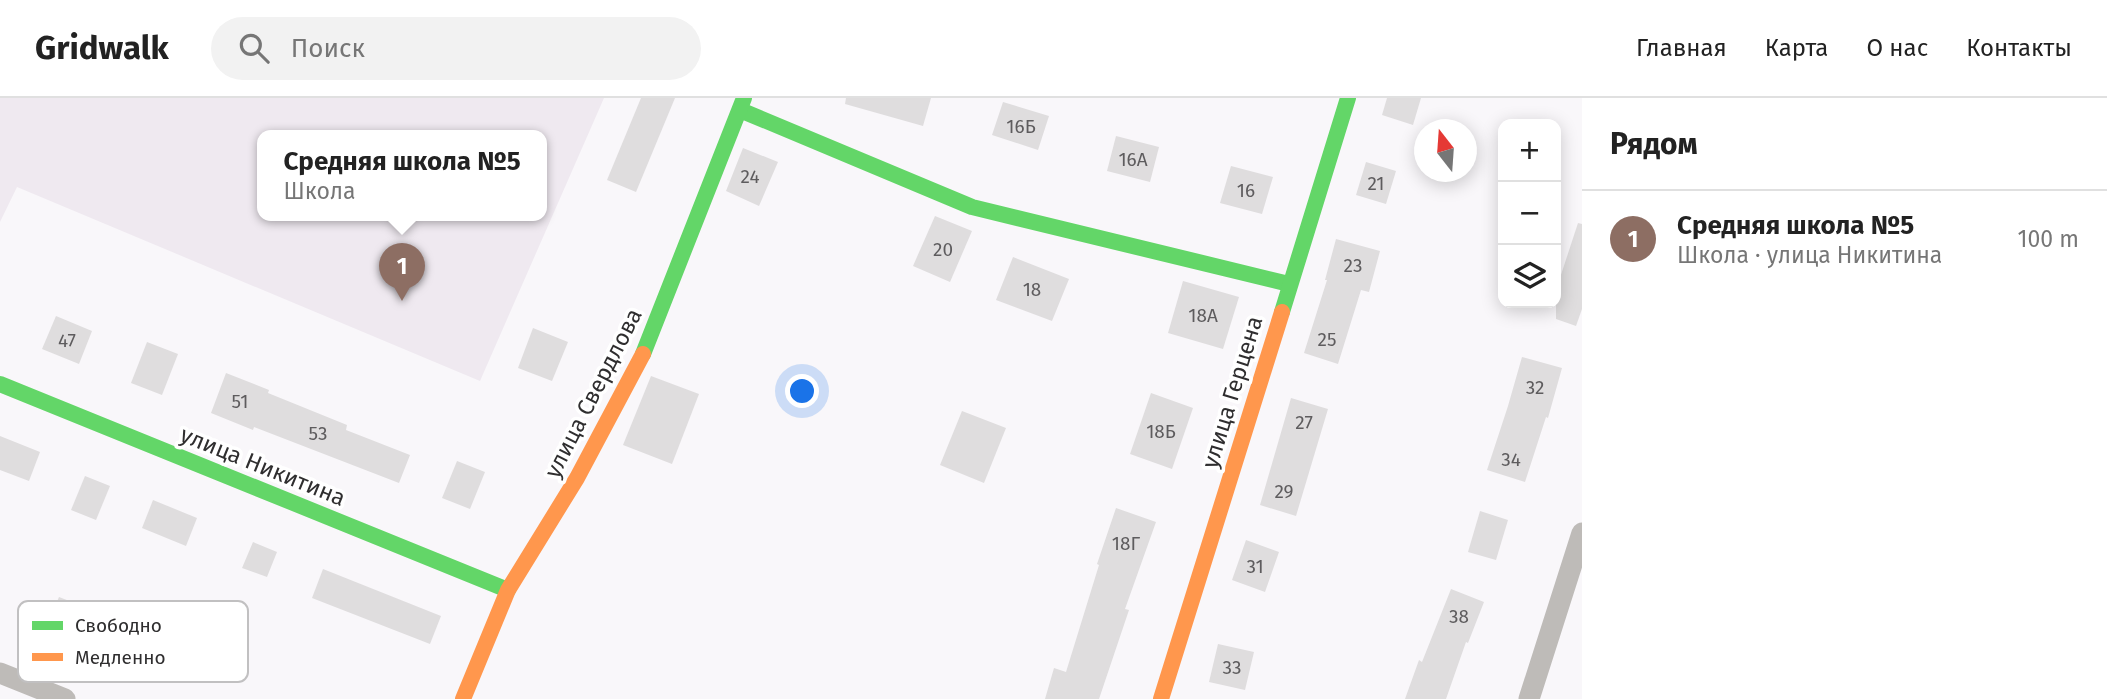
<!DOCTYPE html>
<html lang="ru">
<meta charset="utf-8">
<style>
body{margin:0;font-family:"Fira Sans",sans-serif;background:#f2f2f2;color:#222}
.controls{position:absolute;right:21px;top:21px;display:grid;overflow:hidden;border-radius:14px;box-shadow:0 4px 18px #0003}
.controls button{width:63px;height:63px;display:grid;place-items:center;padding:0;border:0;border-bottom:2px solid #e0e0e0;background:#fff;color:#222;font:35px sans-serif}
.compass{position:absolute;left:1414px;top:21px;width:63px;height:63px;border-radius:50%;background:#fff;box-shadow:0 4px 18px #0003;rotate:343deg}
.you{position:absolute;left:803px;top:294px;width:24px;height:24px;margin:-18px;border:5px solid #fff;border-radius:50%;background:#1a73e8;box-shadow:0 0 0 10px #1a73e833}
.badge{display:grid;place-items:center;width:46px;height:46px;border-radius:50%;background:#767476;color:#fff;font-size:23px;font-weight:700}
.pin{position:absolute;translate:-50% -58px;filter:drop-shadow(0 2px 4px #0008)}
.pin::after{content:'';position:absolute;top:37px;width:24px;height:21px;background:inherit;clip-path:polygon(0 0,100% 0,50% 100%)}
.popup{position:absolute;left:257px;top:32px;width:290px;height:91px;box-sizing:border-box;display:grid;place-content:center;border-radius:14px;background:#fff;filter:drop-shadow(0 2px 5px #0005);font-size:23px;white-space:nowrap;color:#767676}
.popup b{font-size:26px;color:#222}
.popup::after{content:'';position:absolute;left:50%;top:100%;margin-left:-14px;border:14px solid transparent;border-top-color:#fff}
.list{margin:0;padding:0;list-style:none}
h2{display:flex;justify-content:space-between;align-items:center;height:91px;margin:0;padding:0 28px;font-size:30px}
h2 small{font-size:23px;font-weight:400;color:#767676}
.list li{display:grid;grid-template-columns:46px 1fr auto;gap:21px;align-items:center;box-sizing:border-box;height:98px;padding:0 28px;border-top:2px solid #e0e0e0}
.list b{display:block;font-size:26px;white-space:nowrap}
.list p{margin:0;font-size:23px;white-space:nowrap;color:#767676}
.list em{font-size:23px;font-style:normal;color:#767676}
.icon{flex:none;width:38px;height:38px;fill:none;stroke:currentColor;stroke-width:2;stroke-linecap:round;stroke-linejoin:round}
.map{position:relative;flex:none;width:1582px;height:601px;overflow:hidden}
header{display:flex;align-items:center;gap:42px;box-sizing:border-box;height:98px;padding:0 35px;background:#fff;border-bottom:2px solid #e0e0e0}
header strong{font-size:33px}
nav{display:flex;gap:38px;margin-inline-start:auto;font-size:24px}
.search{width:490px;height:63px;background:#f2f2f2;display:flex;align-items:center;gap:18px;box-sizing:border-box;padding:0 24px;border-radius:38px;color:#767676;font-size:26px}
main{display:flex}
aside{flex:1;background:#fff}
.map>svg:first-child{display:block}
.built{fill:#efe9f0;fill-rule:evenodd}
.building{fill:#dfddde}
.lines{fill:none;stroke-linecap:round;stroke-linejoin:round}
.street{stroke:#bebbb8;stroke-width:21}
.fast{stroke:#63d668;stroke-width:16}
.slow{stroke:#ff974d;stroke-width:16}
.labels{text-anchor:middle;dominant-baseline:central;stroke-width:7;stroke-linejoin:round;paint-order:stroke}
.number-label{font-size:19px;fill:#5e5c5e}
.street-label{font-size:23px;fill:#2f2e2f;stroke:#fff}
.key{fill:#fff;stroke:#c1c0c1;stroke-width:2}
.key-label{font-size:19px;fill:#2f2e2f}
</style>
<header>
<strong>Gridwalk</strong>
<div class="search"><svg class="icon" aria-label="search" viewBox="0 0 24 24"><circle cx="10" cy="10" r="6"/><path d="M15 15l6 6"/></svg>Поиск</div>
<nav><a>Главная</a><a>Карта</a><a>О нас</a><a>Контакты</a></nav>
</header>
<main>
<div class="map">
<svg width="1582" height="601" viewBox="0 0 1582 601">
<rect width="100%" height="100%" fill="#f9f7fa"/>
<path class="built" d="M0 0H604L480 283 17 89 0 124ZM262 37H542V117H262Z"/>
<g class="building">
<path d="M641 0H675L636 94 607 82Z"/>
<path d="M846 0H931L923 28 845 6Z"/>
<path d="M1387 0H1421L1413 27 1382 17Z"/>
<path d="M1003 4 1049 18 1038 52 992 37Z"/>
<path d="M1116 38 1159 49 1150 84 1107 73Z"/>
<path d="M743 50 778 64 759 108 726 93Z"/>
<path d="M1366 64 1396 73 1386 106 1356 97Z"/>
<path d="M1231 68 1273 79 1262 116 1220 105Z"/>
<path d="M935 118 972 133 950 184 913 168Z"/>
<path d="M1578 125 1582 126V211L1576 228 1556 221V192Z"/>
<path d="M1336 141 1380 153 1369 194 1361 192 1338 266 1304 255 1327 182H1325Z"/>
<path d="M1013 159 1069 181 1052 223 996 202Z"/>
<path d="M1183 183 1239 199 1223 251 1168 235Z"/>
<path d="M56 218 92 233 79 266 42 251Z"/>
<path d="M533 230 568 244 552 283 518 270Z"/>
<path d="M147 244 178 256 162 297 131 285Z"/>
<path d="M1522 259 1562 270 1548 320 1546 319 1525 384 1487 372 1508 308Z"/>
<path d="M226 275 269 292 268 295 347 327 346 332 410 357 399 385 254 329 253 332 211 315Z"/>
<path d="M651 278 699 296 672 366 623 347Z"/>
<path d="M1151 295 1193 310 1172 371 1130 356Z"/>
<path d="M1291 300 1328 311 1296 418 1260 407Z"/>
<path d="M962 313 1006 330 984 385 940 367Z"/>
<path d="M0 338 40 354 29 383 0 372Z"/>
<path d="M457 363 485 374 470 411 442 400Z"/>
<path d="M85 378 110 388 96 422 71 412Z"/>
<path d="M153 402 197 420 186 448 142 430Z"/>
<path d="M1116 410 1156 424 1125 511 1129 512 1099 601H1045L1054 570 1066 574 1099 467 1097 466Z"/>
<path d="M1480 413 1508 422 1496 462 1468 454Z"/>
<path d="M1246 442 1279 454 1265 494 1232 482Z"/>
<path d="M253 444 277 454 267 479 242 470Z"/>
<path d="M323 471 441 518 430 546 312 500Z"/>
<path d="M1451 491 1484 504 1468 545 1466 544 1446 601H1405L1419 562 1422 564Z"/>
<path d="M59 499 103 516 89 550 45 533Z"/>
<path d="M1218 546 1254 554 1245 592 1209 584Z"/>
</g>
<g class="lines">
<g class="street">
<path d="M0 575 65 601"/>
<path d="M1529 601 1582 435"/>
</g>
<g class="fast">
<path d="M740 12 972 109 1289 186"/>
<path d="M1282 214 1348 0"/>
<path d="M643 256 744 0"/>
<path d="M0 286 508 492"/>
</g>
<g class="slow">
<path d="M463 601 508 492 577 380 643 256"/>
<path d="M1161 601 1282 214"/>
</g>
</g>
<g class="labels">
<g class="number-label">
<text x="1021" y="28">16Б</text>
<text x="1133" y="61">16А</text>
<text x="750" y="78">24</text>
<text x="1376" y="85">21</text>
<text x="1246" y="92">16</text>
<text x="943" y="151">20</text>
<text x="1353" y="167">23</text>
<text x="1032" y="191">18</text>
<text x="1203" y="217">18А</text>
<text x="1327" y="241">25</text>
<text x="67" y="242">47</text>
<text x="1535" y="289">32</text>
<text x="240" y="303">51</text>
<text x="1304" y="324">27</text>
<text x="1161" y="333">18Б</text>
<text x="318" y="335">53</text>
<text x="1511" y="361">34</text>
<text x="1284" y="393">29</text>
<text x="1126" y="445">18Г</text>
<text x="1255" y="468">31</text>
<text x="1459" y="518">38</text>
<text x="1232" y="569">33</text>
</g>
<g class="street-label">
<text transform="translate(1232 294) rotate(-73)">улица Герцена</text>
<text transform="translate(593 295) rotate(-63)">улица Свердлова</text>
<text transform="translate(263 368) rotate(22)">улица Никитина</text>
</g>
</g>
<rect x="18" y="503" width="230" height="81" rx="10" class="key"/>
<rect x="32" y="523" width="31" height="9" fill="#63d668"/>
<rect x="32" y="555" width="31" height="8" fill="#ff974d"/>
<g class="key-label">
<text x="75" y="534">Свободно</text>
<text x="75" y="566">Медленно</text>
</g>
</svg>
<div class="controls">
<button>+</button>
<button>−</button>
<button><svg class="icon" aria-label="layers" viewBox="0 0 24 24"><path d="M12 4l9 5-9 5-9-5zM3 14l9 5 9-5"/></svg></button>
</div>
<svg class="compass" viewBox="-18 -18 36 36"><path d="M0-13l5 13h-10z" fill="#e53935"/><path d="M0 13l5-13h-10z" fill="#767676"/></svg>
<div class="you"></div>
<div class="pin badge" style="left:402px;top:203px;background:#8d6e63">1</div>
<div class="popup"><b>Средняя школа №5</b>Школа</div>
</div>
<aside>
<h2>Рядом<small></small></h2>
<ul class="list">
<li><span class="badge" style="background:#8d6e63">1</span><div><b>Средняя школа №5</b><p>Школа · улица Никитина</p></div><em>100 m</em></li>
</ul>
</aside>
</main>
